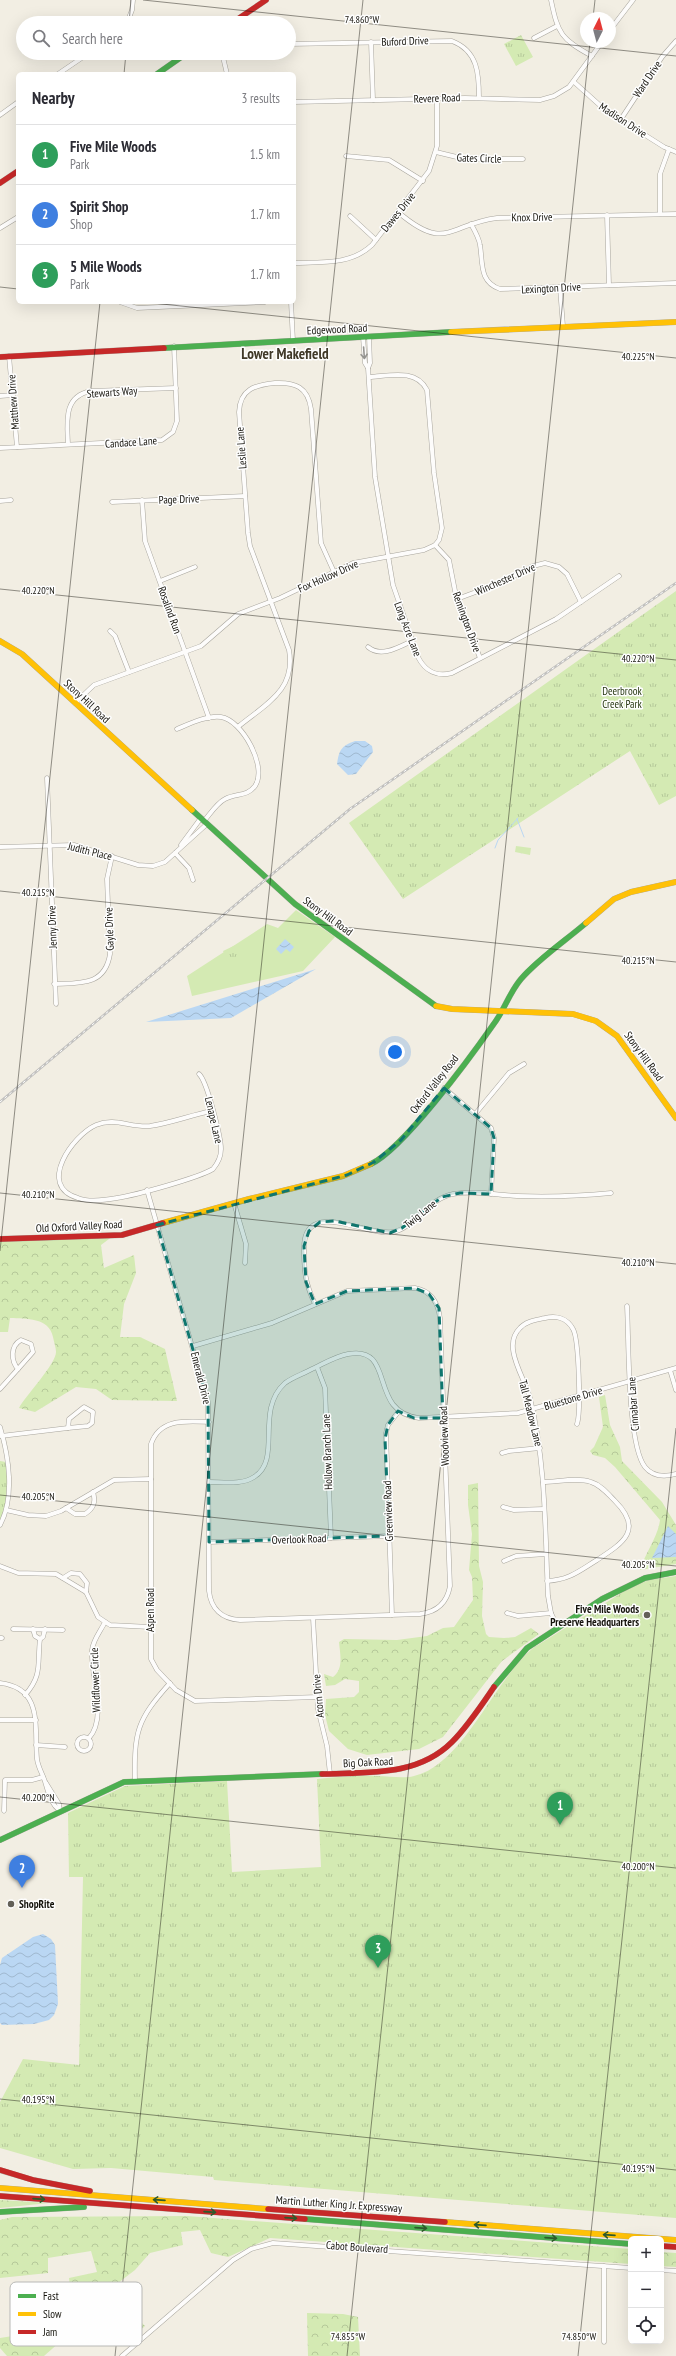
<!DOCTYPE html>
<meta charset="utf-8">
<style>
body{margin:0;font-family:"PT Sans Narrow",sans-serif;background:#f2f2f3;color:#2b2b33}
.controls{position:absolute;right:12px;bottom:12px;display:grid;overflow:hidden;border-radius:6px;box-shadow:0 4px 16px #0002}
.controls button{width:36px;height:36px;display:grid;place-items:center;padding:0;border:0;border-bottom:1px solid #e1e1e2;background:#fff;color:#2b2b33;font:20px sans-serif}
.compass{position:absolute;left:580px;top:12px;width:36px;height:36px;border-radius:50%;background:#fff;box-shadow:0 4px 16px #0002;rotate:6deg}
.you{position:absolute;left:395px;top:1052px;width:14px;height:14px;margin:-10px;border:3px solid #fff;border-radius:50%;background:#1a73e8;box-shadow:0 0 0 6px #1a73e833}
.badge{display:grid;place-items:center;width:26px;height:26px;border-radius:50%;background:#2563eb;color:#fff;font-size:13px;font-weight:700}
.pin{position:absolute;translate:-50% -33px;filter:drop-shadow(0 1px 2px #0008)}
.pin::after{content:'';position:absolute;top:21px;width:14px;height:12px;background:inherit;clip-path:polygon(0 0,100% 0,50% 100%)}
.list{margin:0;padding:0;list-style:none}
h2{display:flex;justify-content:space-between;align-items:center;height:52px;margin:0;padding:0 16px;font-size:17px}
h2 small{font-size:13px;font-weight:400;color:#7c7c81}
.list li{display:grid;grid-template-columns:26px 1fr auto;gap:12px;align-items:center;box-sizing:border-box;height:60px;padding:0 16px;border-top:1px solid #e1e1e2}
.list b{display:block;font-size:15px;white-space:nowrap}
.list p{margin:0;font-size:13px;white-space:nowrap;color:#7c7c81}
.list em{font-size:13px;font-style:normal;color:#7c7c81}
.icon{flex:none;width:22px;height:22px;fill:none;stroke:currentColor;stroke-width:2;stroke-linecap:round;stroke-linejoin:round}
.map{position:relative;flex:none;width:676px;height:2356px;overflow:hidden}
.search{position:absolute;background:#fff;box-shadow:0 4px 16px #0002;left:16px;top:16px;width:280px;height:44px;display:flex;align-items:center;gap:10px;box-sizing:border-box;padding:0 14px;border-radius:22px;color:#7c7c81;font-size:15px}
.panel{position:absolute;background:#fff;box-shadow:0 4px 16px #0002;left:16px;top:72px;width:280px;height:232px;border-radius:6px}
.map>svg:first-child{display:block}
.grass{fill:#d4eab3}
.forest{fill:url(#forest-crowns)}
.park{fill:url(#park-tufts)}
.water{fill:url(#water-waves)}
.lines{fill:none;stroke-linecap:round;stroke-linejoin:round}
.stream{stroke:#bad7f3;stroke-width:1}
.street-casing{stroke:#a8a59d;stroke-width:5}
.fast-casing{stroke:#a8a59d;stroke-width:6}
.slow-casing{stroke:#a8a59d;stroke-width:6}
.jam-casing{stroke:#a8a59d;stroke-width:6}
.street{stroke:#fdfcfb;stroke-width:4}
.fast{stroke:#4caf50;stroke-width:5.5}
.slow{stroke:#ffc107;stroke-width:5.5}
.jam{stroke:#c62828;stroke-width:5.5}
.rail-casing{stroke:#c1c0be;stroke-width:2.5}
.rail{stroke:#fefefe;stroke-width:1;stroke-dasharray:3;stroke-linecap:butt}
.oneway{stroke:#959490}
.oneway2{stroke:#2e5a2b}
.marked{fill:#0f766e;fill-opacity:0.2;stroke:#0f766e;stroke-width:3;stroke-dasharray:8 5;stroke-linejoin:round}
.ticks{fill:none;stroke:#16140d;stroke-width:1;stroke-opacity:0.45}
.poi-dot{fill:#636058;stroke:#fefefe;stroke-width:1.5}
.labels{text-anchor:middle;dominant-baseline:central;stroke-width:3;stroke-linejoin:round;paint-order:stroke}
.street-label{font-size:11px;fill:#16140d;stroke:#fefefe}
.park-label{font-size:11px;fill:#263711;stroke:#fefefe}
.poi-label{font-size:11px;font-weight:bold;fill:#16140d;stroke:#fefefe;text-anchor:end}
.district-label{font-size:15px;font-weight:bold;fill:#403929;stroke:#fefefe}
.key{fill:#fefefe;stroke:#b8b8b6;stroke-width:1}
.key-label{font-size:11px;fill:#16140d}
.ticks-label{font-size:10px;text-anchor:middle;fill:#16140d;stroke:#fefefe;stroke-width:3;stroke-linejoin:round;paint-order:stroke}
</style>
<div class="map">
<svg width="676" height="2356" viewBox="0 0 676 2356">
<defs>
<pattern id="forest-crowns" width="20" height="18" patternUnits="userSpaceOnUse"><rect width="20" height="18" fill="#d4eab3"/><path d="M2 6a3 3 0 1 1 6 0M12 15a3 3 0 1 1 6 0" fill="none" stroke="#b5c899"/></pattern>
<pattern id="park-tufts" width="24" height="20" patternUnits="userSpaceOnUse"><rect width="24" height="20" fill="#d4eab3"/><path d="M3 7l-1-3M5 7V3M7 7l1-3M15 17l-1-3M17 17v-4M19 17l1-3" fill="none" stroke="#b5c899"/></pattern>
<pattern id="water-waves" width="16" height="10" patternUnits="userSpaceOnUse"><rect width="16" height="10" fill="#bad7f3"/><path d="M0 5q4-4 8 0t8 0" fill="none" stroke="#9fb8cf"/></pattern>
</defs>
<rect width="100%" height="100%" fill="#f2eee3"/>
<path class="grass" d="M296 910 335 937 303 971 192 996 187 976 267 924 278 928Z"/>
<g class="forest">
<path d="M113 1236 101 1245 104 1268 134 1255 136 1273 124 1304 120 1337H140L165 1349 177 1401 112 1400 96 1389 76 1387 35 1412 19 1408C26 1395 56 1364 56 1352 56 1348 54 1342 53 1337 49 1317 26 1319 10 1318L8 1332H0V1239Z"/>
<path d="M605 1395 610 1425 620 1447 622 1461 662 1502 676 1525V1564L640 1570C645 1553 658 1537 660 1520L615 1467 605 1458 593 1455 590 1451 594 1447 603 1427 599 1397Z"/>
<path d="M478 1483 479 1566 483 1582 482 1616 486 1634 489 1637 504 1638 515 1637 531 1628 539 1634 502 1661 443 1737 419 1749 367 1755 348 1749 329 1731 325 1715 326 1699 354 1697 359 1692V1681L345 1679 335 1685 326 1686 324 1674 333 1677C344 1669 340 1654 339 1642L344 1639 397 1640 427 1636 443 1628 454 1627 473 1600 472 1577 469 1570 472 1534 468 1505V1485Z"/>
<path d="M0 2200 49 2203 0 2208Z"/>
<path d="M187 2216 631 2249V2264L270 2238 228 2257 211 2253 200 2230 181 2232 183 2245 150 2253 135 2270 109 2290 145 2326 125 2345 93 2313 44 2356H7L0 2348V2338L44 2331 43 2318 72 2308 69 2278 97 2272 91 2251 48 2258V2273L0 2278V2220L12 2217Z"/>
<path d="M661 2252 676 2253V2267L661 2266Z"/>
<path d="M307 2313 343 2314 358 2317 360 2356H308Z"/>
</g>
<g class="park">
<path d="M521 35 533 57 516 66 504 44Z"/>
<path d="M676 591V796L659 805 630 751 403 899 349 823Z"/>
<path d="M516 846 531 848 530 855 515 852Z"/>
<path d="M240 943 247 958 230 966 223 951Z"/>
<path d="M0 1461 6 1462 9 1493 0 1525Z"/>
<path d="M676 1576V2218L214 2180 213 2177 111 2168 73 2169 0 2148V2102L23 2059 79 2065 83 1877H69L68 1813 125 1786 227 1781 232 1872 321 1867 317 1779C337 1777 357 1775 378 1776 390 1776 402 1779 414 1776 463 1765 494 1680 533 1648L631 1587 649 1580Z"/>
</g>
<g class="water">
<path d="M355 741H365L372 746 373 752 356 774 348 775 337 764C339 750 341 746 355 741Z"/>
<path d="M285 939 294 947 290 952 286 949 281 954 276 949Z"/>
<path d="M316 969 231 1018 146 1022Z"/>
<path d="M668 1526 676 1534V1557L652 1558Z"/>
<path d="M43 1934 51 1939 55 1945 58 2004 54 2015 49 2020 34 2024 2 2025 0 2023V1965L2 1958 33 1937Z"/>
</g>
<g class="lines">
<g class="stream">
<path d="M517 819 524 837"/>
<path d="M495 848 498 840 518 818"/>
</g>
<defs>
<g id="street">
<path d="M551 0C558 34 561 39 592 56"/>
<path d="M127 23 132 10 133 0"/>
<path d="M610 30 633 0"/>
<path d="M534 38 557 26"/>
<path d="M371 42 373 100"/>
<path d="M289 44 452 41C478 51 479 74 479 98"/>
<path d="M222 53 227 74"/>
<path d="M58 74 89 53"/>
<path d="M574 82 604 109 664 147 676 152"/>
<path d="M294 102 465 98 540 100 554 96 569 87 602 42"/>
<path d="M0 115 18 102"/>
<path d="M621 119 662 57 676 41"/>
<path d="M436 152 465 159H523"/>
<path d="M346 156 389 160 423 181"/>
<path d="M398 212C446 253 449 224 497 218L676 214"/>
<path d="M660 214V174L669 149"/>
<path d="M607 215 609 285"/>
<path d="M350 216 376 240"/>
<path d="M471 224C475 231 479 238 480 245 483 263 479 282 500 289L676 283"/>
<path d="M0 228 18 217"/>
<path d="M294 263C322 262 351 265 372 245L429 171 437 146V98"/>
<path d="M560 288 563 326"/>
<path d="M120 302 137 308 265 302"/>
<path d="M291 302 293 341"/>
<path d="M363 337 365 363 368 368"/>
<path d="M369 337 370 363 368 368 375 477 393 585 418 657C425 671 437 677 452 673L556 619 619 576"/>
<path d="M9 356 17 447"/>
<path d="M0 396 13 395"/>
<path d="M68 444C67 422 63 396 91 391L176 388"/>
<path d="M0 448 162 440 173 432 177 421 174 346"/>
<path d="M142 500 145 541 209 718"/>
<path d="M0 501 11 500"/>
<path d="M112 502 245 496"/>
<path d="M435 545 449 560 456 596 480 658"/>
<path d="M160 581 195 567"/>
<path d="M457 599 500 583 533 566 545 563 559 567 567 574 581 602"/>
<path d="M110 631 115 636 129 672"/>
<path d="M368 647C381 658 399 647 412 641"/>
<path d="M75 703 94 685 201 646 238 614 280 598 353 563 424 550 435 545 439 540 442 528 434 473 427 390C416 368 389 376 369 377"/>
<path d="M239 726C266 704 296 690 289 650L250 546 248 533 239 412C240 389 255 385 275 383 295 382 308 387 311 409L321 543 334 572"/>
<path d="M177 729C189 724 207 715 221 717 242 720 268 767 255 786 247 797 236 793 225 799 217 803 210 814 204 821"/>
<path d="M47 778 56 1004"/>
<path d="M181 845 201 818"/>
<path d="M0 847 74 845 138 865 153 866 165 862 207 824"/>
<path d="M175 853 189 868 193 880"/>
<path d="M54 984C80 983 105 986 110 954L107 879 112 856"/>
<path d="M199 1074C207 1081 221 1137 221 1149 221 1157 218 1163 213 1169 198 1178 136 1195 117 1198 106 1200 88 1202 78 1198 36 1186 73 1135 96 1125 115 1117 131 1128 150 1126 171 1123 191 1115 212 1111"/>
<path d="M444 1088 491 1128 494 1138 491 1194"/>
<path d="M476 1113 509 1073 524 1064"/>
<path d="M147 1190 208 1402 209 1591C211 1609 222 1619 240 1620L420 1614C437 1612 447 1603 450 1586L440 1318C438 1303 432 1291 415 1288L347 1291 272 1323 193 1346"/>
<path d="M234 1203 246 1244 245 1263"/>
<path d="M315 1304C305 1283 304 1271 304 1248 304 1197 367 1237 393 1232 415 1228 427 1199 453 1194 474 1190 497 1195 517 1196 548 1197 581 1196 611 1193"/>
<path d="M627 1306C629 1339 627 1444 645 1467 653 1477 665 1477 676 1474"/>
<path d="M21 1340 31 1344 33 1352 18 1369C11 1361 10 1346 21 1340Z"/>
<path d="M317 1367 325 1388 331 1538"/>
<path d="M670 1370 676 1390"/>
<path d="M0 1389 18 1369"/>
<path d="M84 1407 93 1412 92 1423 88 1426 68 1428 69 1419Z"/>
<path d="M209 1422C186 1421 160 1418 151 1444V1659L157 1670 176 1690 195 1701 318 1697"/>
<path d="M0 1427C9 1457 15 1497 0 1525"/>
<path d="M1 1436 68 1428"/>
<path d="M502 1453 509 1451 540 1448"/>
<path d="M209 1482C223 1482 242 1485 254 1477 283 1459 254 1411 285 1383 293 1377 303 1374 312 1369 323 1364 336 1356 348 1354 397 1345 367 1412 419 1418L518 1413 676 1368"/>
<path d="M543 1482C557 1482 577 1477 591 1482 601 1485 608 1494 615 1501 644 1530 623 1543 597 1560 579 1571 569 1580 547 1581"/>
<path d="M503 1507 514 1510 544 1509"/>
<path d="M66 1508 75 1514H85C94 1508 96 1502 93 1492"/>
<path d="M6 1510 28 1515 46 1516 61 1511 114 1480 151 1479"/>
<path d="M209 1542 389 1536"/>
<path d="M504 1561 516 1556 546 1554"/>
<path d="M0 1566 18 1573 56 1574 86 1592 98 1617 110 1625 150 1627"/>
<path d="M63 1578 71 1573 80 1574 87 1583 86 1592"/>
<path d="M507 1613 518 1616 551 1613"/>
<path d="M392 1615 386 1433 388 1425 399 1411"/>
<path d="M313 1618 318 1709 327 1746 330 1774"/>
<path d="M558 1628 551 1613 548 1596C545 1530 546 1463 530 1398 525 1378 501 1346 520 1328 526 1321 536 1320 545 1318 556 1315 567 1318 573 1329 579 1339 581 1413 577 1424"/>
<path d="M13 1629 63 1630"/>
<path d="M33 1629 35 1636 40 1639 43 1637 45 1629"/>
<path d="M0 1638H2"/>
<path d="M0 1683C44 1688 34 1728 37 1759 38 1768 44 1776 46 1785 49 1795 51 1804 60 1811"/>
<path d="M25 1695C43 1675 37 1663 40 1639"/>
<path d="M0 1720H36"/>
<circle cx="84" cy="1744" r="7"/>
<path d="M89 1738C108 1717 90 1675 92 1650 93 1640 100 1632 105 1622"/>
<path d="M36 1745 65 1747"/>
<path d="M135 1781C134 1731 137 1720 170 1683"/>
<path d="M46 1783 59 1804 60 1811"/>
<path d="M4 1811 5 1780H32L43 1777"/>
<path d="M604 2266V2342"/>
<path d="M661 2270 676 2271"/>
<path d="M122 2356 233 2260 251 2249 273 2243 631 2268"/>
</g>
<g id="fast">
<path d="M157 74 187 53"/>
<path d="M164 348 451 332"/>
<path d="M192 810 295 904 436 1006"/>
<path d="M371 1164C403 1149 470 1058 493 1025 504 1011 509 993 521 979 538 959 565 941 586 923"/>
<path d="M494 1687 527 1648 602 1599 645 1578 676 1572"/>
<path d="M0 1840 124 1782 322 1774"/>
<path d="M0 2212 84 2207"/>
<path d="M305 2219 631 2244"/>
</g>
<g id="slow">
<path d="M451 332 676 322"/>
<path d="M0 641 22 654 192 810"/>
<path d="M586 923 614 899 631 892 676 882"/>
<path d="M436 1006 452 1009 573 1014 596 1021 617 1036 676 1118"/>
<path d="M163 1223 249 1199 343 1176 371 1164"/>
<path d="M0 2188 268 2209"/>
<path d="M445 2222 676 2240"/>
</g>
<g id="jam">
<path d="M232 23 266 0"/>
<path d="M0 183 18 171"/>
<path d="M0 357 164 348"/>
<path d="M0 1239 122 1235 163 1223"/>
<path d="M322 1774C367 1772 417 1777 452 1742 468 1726 481 1706 494 1687"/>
<path d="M0 2170 33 2180 90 2191"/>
<path d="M0 2196 305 2219"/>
<path d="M268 2209 445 2222"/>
<path d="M661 2246 676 2247"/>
</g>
</defs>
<use href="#street" class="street-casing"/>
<use href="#fast" class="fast-casing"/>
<use href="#slow" class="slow-casing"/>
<use href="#jam" class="jam-casing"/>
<use href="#street" class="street"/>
<use href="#fast" class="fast"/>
<use href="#slow" class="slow"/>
<use href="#jam" class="jam"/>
<defs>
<path id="rail" d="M0 1102 350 809 676 583"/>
</defs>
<use href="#rail" class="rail-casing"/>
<use href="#rail" class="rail"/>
</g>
<defs><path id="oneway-shaft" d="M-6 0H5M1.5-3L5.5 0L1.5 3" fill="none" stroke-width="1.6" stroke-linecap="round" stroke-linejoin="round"/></defs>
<use class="oneway" href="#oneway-shaft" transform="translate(364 353) rotate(86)"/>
<g class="oneway2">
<use href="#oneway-shaft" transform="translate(39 2199) rotate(4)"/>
<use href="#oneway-shaft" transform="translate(159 2200) rotate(-176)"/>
<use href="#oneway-shaft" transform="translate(210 2212) rotate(4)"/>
<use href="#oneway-shaft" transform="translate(291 2218) rotate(4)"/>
<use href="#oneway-shaft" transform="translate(480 2225) rotate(-176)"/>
<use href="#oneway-shaft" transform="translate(421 2228) rotate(4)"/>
<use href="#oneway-shaft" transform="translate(609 2235) rotate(-176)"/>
<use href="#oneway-shaft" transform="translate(551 2238) rotate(4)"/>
</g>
<path class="marked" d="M444 1088 491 1128 494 1138 491 1194 460 1193 442 1197 402 1228 390 1233 335 1221 320 1222 309 1231 304 1246 306 1282 315 1304 347 1291 415 1288 429 1294 439 1308 443 1418H414L398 1411 388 1425 385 1439 389 1536 209 1542 208 1402 157 1225 347 1175 374 1162 401 1140Z"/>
<path class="ticks" d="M143 0 676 56M593 18 595 0M129 23 131 0M124 74 126 53M0 287 18 289M143 302 676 358M0 589 676 660M0 891 676 962M0 1193 676 1264M0 1251 100 302M0 1495 676 1566M0 1797 676 1868M0 2099 676 2170M115 2356 363 0M347 2356 590 42M578 2356 676 1428"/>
<g class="poi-dot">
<circle cx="647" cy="1615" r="4"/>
<circle cx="11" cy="1904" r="4"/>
</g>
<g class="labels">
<g class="street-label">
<text transform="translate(405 41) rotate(-2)">Buford Drive</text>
<text transform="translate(647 79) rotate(-56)">Ward Drive</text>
<text transform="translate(437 98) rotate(-2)">Revere Road</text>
<text transform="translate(623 120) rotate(33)">Madison Drive</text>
<text transform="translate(479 158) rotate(2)">Gates Circle</text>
<text transform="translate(398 212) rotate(-51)">Dawes Drive</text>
<text transform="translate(532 217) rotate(-1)">Knox Drive</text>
<text transform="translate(551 288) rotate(-3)">Lexington Drive</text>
<text transform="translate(337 329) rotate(-3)">Edgewood Road</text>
<text transform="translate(112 392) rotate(-4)">Stewarts Way</text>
<text transform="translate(13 402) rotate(-94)">Matthew Drive</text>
<text transform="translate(131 442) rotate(-4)">Candace Lane</text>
<text transform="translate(241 448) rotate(-94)">Leslie Lane</text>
<text transform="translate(179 499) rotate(-2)">Page Drive</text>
<text transform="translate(328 576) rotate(-24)">Fox Hollow Drive</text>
<text transform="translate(505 579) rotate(-24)">Winchester Drive</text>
<text transform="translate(170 610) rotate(70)">Rosalind Run</text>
<text transform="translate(467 622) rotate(70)">Remington Drive</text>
<text transform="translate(408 629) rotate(69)">Long Acre Lane</text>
<text transform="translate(87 701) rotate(43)">Stony Hill Road</text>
<text transform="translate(90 851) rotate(14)">Judith Place</text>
<text transform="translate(328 916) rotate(36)">Stony Hill Road</text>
<text transform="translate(52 927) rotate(-92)">Jenny Drive</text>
<text transform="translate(109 929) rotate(-92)">Gayle Drive</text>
<text transform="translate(644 1056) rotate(54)">Stony Hill Road</text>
<text transform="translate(434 1084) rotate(-52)">Oxford Valley Road</text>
<text transform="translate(214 1120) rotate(77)">Lenape Lane</text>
<text transform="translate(420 1214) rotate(-39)">Twig Lane</text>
<text transform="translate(79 1226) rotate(-3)">Old Oxford Valley Road</text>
<text transform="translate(201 1378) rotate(76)">Emerald Drive</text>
<text transform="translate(573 1398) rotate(-16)">Bluestone Drive</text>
<text transform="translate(633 1404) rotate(-94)">Cinnabar Lane</text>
<text transform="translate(531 1413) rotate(76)">Tall Meadow Lane</text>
<text transform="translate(444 1436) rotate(-92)">Woodview Road</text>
<text transform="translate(327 1452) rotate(-92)">Hollow Branch Lane</text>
<text transform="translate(388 1511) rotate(-92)">Greenview Road</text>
<text transform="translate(299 1539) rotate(-2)">Overlook Road</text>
<text transform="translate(150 1610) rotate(-90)">Aspen Road</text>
<text transform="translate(95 1680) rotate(-92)">Wildflower Circle</text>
<text transform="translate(318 1696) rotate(-95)">Acorn Drive</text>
<text transform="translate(368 1762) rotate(-3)">Big Oak Road</text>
<text transform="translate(339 2204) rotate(4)">Martin Luther King Jr. Expressway</text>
<text transform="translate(357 2247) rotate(4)">Cabot Boulevard</text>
</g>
<g class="park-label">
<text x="622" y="691">Deerbrook<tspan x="622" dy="13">Creek Park</tspan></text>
</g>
<g class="poi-label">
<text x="639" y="1609">Five Mile Woods<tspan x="639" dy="13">Preserve Headquarters</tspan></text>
<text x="19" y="1904" text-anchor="start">ShopRite</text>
</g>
<g class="district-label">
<text x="285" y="353">Lower Makefield</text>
</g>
</g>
<rect x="10" y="2282" width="132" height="64" rx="6" class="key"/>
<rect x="18" y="2294" width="18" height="4" fill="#4caf50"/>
<rect x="18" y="2312" width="18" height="4" fill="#ffc107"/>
<rect x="18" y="2330" width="18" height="4" fill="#c62828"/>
<g class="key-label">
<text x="43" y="2300">Fast</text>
<text x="43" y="2318">Slow</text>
<text x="43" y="2336">Jam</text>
</g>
<g class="ticks-label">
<text x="362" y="23">74.860°W</text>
<text x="638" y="360">40.225°N</text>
<text x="38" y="594">40.220°N</text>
<text x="638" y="662">40.220°N</text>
<text x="38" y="896">40.215°N</text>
<text x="638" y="964">40.215°N</text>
<text x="38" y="1198">40.210°N</text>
<text x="638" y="1266">40.210°N</text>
<text x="38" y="1500">40.205°N</text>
<text x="638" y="1568">40.205°N</text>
<text x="38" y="1801">40.200°N</text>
<text x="638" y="1870">40.200°N</text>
<text x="38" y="2103">40.195°N</text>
<text x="638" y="2172">40.195°N</text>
<text x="348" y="2340">74.855°W</text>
<text x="579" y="2340">74.850°W</text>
</g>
</svg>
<div class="controls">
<button>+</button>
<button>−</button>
<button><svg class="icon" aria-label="locate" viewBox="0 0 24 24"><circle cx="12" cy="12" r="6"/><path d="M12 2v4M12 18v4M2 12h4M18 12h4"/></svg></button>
</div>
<svg class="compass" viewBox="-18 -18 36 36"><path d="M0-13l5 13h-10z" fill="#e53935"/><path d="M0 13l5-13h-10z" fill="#7c7c81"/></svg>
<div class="you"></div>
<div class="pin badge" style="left:560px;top:1825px;background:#2e9e5b">1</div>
<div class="pin badge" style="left:22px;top:1888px;background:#3f7fe0">2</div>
<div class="pin badge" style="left:378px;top:1968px;background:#2e9e5b">3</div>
<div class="search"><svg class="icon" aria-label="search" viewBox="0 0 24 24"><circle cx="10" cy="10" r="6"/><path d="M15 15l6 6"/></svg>Search here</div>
<section class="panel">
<h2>Nearby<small>3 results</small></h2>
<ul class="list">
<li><span class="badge" style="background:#2e9e5b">1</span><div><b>Five Mile Woods</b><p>Park</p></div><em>1.5 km</em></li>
<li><span class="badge" style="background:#3f7fe0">2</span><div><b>Spirit Shop</b><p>Shop</p></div><em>1.7 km</em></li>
<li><span class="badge" style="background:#2e9e5b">3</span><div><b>5 Mile Woods</b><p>Park</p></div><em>1.7 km</em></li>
</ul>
</section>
</div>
